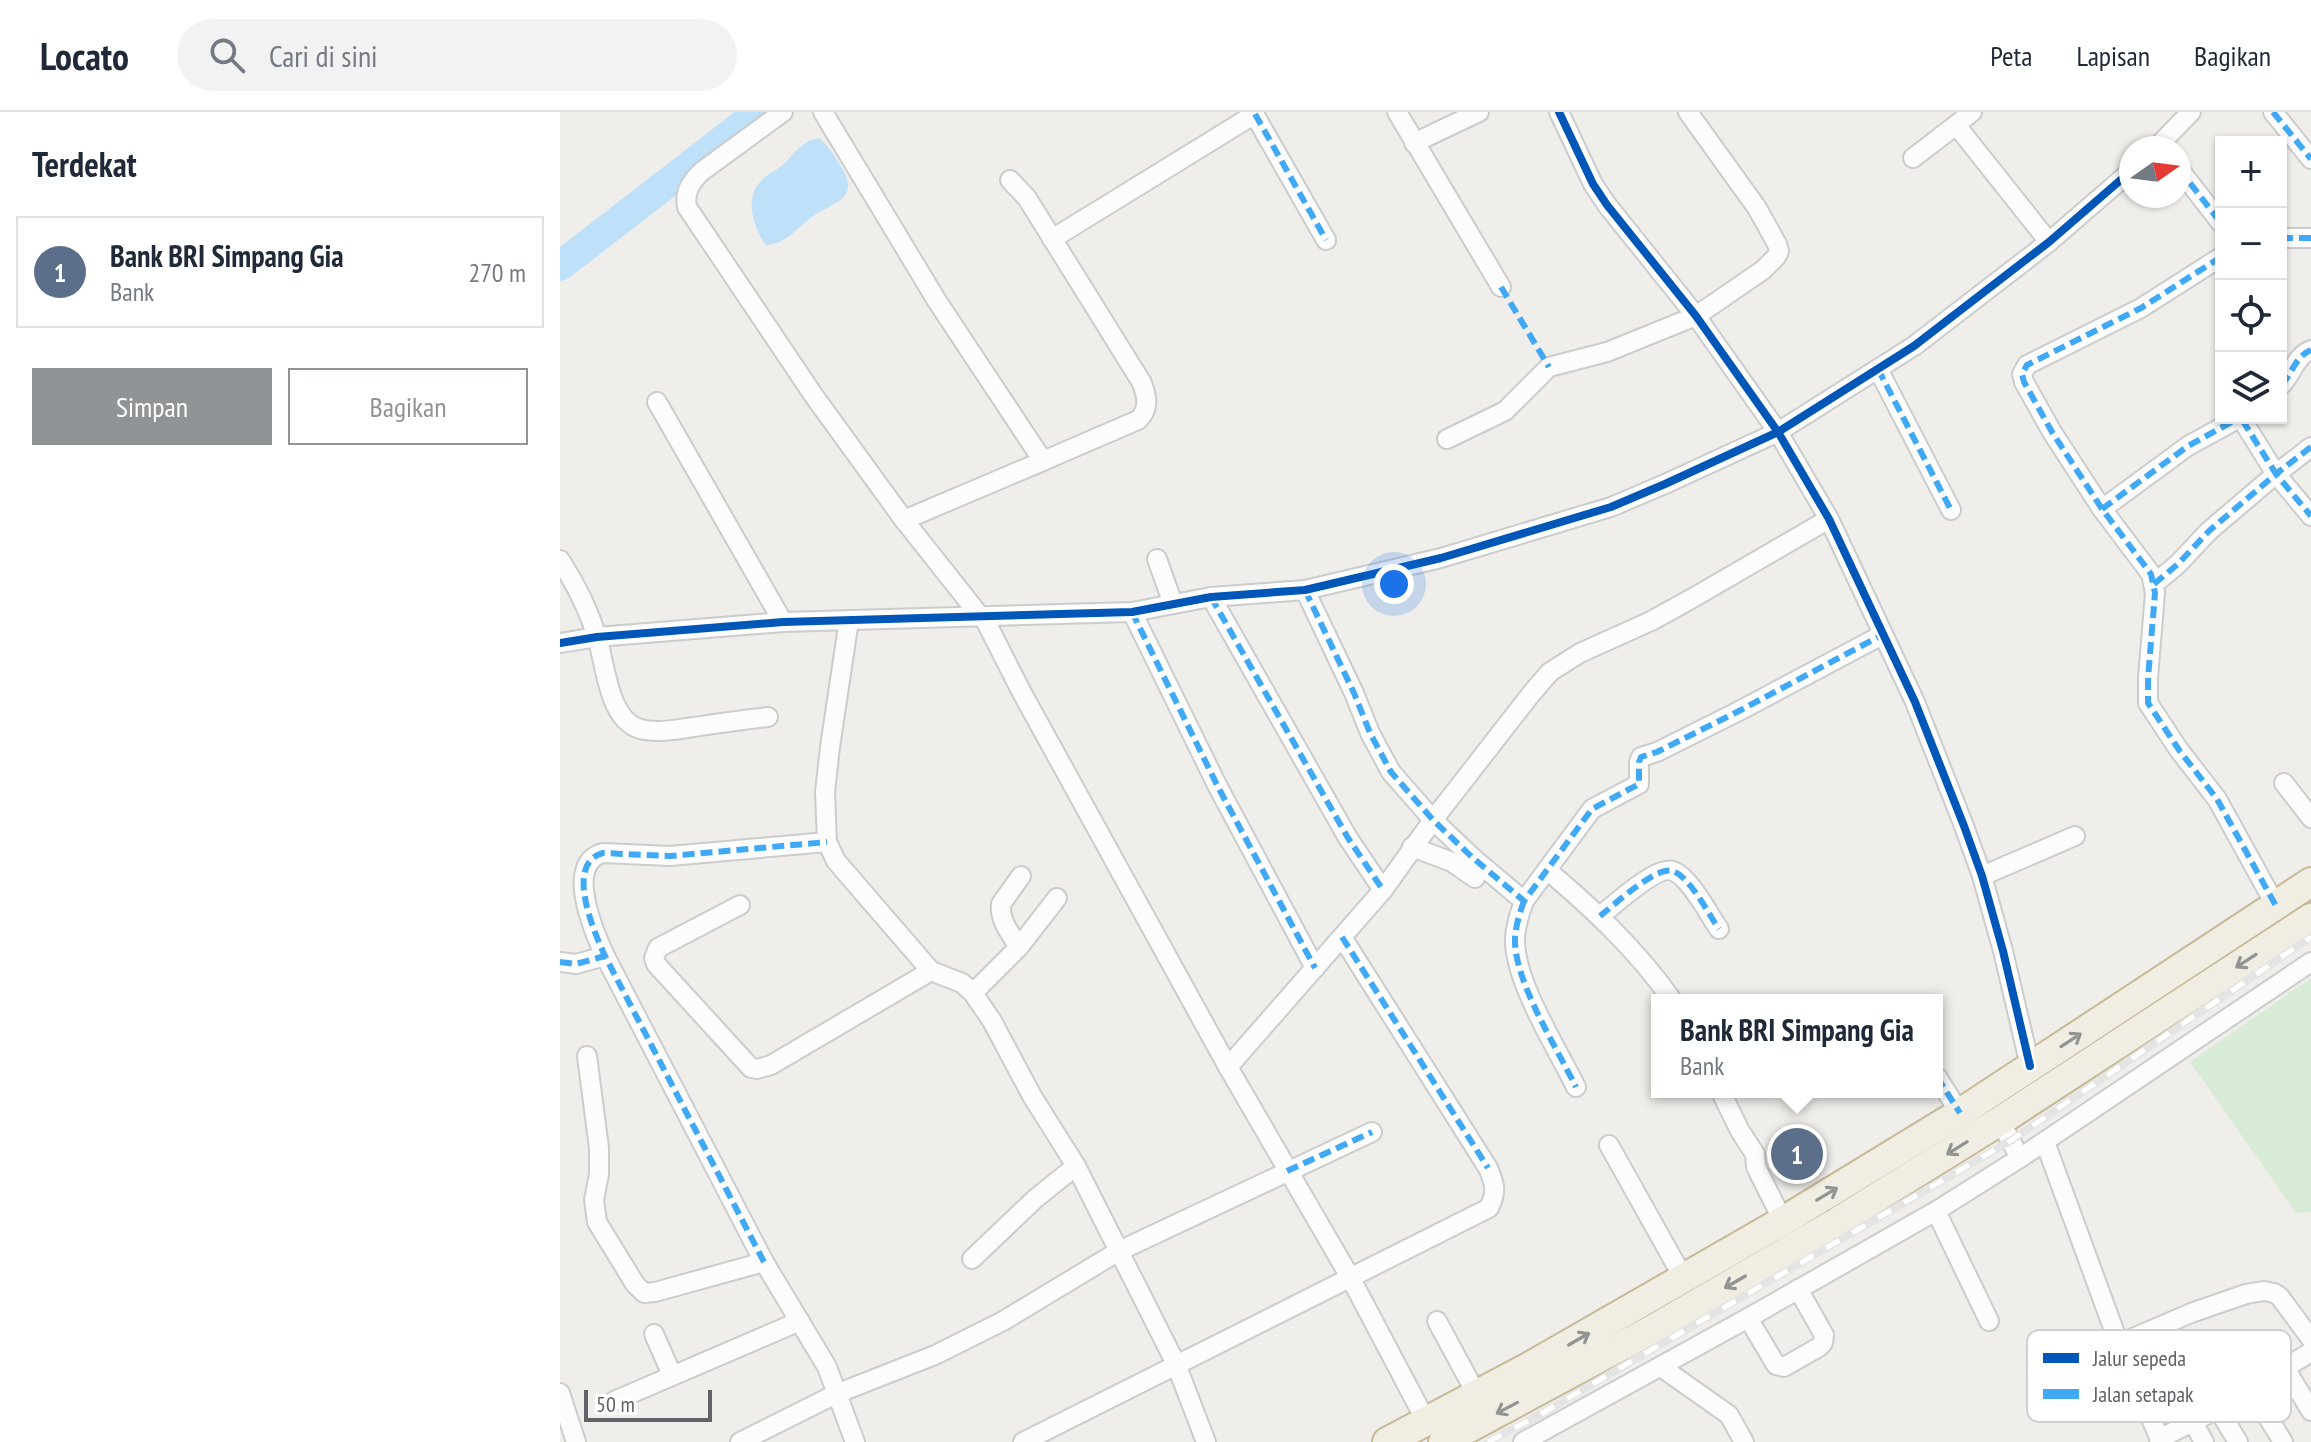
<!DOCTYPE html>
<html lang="id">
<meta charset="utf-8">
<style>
body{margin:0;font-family:"PT Sans Narrow",sans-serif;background:#f2f2f3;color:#1f2937}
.controls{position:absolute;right:24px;top:24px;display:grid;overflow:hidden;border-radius:0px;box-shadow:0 2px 6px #0004}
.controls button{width:72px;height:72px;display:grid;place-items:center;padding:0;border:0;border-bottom:2px solid #e0e1e3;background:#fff;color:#1f2937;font:40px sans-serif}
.compass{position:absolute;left:1559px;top:24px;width:72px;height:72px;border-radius:50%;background:#fff;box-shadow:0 2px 6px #0004;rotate:76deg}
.scale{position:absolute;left:24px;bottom:20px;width:128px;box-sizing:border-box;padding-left:8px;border:4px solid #5f6368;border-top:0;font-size:22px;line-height:28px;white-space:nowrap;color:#5f6368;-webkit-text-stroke:6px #fff;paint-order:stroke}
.you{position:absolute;left:834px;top:472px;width:28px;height:28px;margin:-20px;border:6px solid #fff;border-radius:50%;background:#1a73e8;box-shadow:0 0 0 12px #1a73e833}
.badge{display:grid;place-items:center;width:52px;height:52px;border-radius:50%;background:#919496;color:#fff;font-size:26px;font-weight:700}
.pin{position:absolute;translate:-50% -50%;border:4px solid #fff;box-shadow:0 2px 8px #0006}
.popup{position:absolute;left:1091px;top:882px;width:292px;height:104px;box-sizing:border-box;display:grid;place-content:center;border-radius:0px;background:#fff;filter:drop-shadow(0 2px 6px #0005);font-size:26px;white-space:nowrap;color:#747a83}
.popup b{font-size:30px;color:#1f2937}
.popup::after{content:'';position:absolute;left:50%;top:100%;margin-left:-16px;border:16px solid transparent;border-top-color:#fff}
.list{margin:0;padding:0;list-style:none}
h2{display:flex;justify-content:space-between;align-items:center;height:104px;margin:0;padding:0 32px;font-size:34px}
h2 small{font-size:26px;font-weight:400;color:#747a83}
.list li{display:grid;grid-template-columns:52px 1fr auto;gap:24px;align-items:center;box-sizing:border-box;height:112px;margin:0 16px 16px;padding:0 16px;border:2px solid #e0e1e3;border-radius:0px}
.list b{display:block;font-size:30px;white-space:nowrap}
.list p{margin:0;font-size:26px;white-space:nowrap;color:#747a83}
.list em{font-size:26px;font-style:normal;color:#747a83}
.actions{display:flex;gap:16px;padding:24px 32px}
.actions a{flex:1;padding:18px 0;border:2px solid #919496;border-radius:0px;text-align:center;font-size:28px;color:#919496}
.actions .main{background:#919496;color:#fff}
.icon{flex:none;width:44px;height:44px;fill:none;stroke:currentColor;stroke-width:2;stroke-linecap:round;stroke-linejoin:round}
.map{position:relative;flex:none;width:1751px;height:1330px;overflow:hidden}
header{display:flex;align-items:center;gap:48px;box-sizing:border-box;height:112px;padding:0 40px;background:#fff;border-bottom:2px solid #e0e1e3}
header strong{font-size:38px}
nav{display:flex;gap:44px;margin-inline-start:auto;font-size:28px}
.search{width:560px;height:72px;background:#f2f2f3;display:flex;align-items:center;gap:20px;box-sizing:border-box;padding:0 28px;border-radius:44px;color:#747a83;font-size:30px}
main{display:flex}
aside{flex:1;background:#fff}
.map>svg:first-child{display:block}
.green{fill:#d8ebd6}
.water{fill:#bfe0f9}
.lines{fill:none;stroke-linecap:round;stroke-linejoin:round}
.river{stroke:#bfe0f9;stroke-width:30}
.minor-casing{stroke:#cbcccc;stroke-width:22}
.highway-casing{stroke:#c8b996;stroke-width:32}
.minor{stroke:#fdfcfc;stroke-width:18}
.highway{stroke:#f0ede3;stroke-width:28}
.rail-casing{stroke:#e4e4e4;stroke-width:8}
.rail{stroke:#fff;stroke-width:5;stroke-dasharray:15;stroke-linecap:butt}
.quiet{stroke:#3fa9f5;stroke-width:6;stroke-dasharray:12 6;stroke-linecap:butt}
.cycleway-casing{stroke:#fff;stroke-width:13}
.cycleway{stroke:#0057b8;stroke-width:8}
.oneway{stroke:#929393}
.key{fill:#fff;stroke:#cfd0d2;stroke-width:2}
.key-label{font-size:22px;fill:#5f6368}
</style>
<header>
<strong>Locato</strong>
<div class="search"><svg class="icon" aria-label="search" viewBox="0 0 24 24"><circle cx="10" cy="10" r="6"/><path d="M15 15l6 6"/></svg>Cari di sini</div>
<nav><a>Peta</a><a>Lapisan</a><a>Bagikan</a></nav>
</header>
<main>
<aside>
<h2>Terdekat<small></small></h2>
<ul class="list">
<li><span class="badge" style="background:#5c6f8a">1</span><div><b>Bank BRI Simpang Gia</b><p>Bank</p></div><em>270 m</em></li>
</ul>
<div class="actions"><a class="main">Simpan</a><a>Bagikan</a></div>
</aside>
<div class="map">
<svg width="1751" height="1330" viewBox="0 0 1751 1330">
<rect width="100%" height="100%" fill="#efeeea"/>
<path class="green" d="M1751 866V1100L1736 1101 1630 950Z"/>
<path class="water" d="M259 26C270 35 275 45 282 56 302 90 268 91 248 108 234 119 225 132 206 133 194 117 184 87 200 70 207 62 217 58 225 51 235 40 244 28 259 26Z"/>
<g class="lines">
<path class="river" d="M0 154 199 0"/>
<defs>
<g id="minor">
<path d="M223 0 141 60C131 70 124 80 127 95L254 284 344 408 420 504"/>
<path d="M263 0 377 189 483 349 344 408"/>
<path d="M693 0 766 128"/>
<path d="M837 0 941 175"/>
<path d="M999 0 1033 72 1047 93 1136 204 1218 320 1269 407 1355 590 1404 714 1422 764 1443 839 1470 954"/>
<path d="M1412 0 1396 13 1489 130"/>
<path d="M1713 0 1751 47"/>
<path d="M854 31 919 0"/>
<path d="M1596 36 1631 0"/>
<path d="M1353 46 1396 13"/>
<path d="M1619 57 1661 111"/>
<path d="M450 68 467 86 582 271C587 285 590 297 578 308L483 349"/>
<path d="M1721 126H1751"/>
<path d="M492 127 695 2"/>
<path d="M1661 145 1581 196 1467 253 1462 262 1464 270 1492 320 1542 397 1591 462 1595 481 1588 566V591L1619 638 1657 687 1716 794"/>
<path d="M1318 257 1391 398"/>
<path d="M1721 273C1733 262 1734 245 1751 238"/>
<path d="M97 290 223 510"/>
<path d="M887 327 945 299 989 255 1047 240 1136 204 1203 158 1216 145 1219 139 1217 132 1197 96 1128 0"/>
<path d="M1751 335 1716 362 1751 404"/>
<path d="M1542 397 1628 334 1679 306"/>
<path d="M597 447 613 492"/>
<path d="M0 448C15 471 29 499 37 525 46 553 48 613 85 618 102 621 118 617 134 615 159 611 183 608 208 605"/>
<path d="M1594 472 1618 452 1649 419 1716 362 1681 306"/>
<path d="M745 478 794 581 810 621 831 660 873 708 913 746 964 789 1032 697 1079 672V650L1081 645 1097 640 1179 599 1322 523"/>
<path d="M651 485 788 726 823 778"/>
<path d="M572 500 658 675 755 856"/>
<path d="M424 506 461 579 668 955 790 1165 866 1309"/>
<path d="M289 508 270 635 265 680 267 730 276 749 371 859 402 871 413 881 432 909 472 984 516 1054 616 1252 646 1330"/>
<path d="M0 531 37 525 223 510 572 500 651 485 745 478 881 446 1051 395 1105 372 1218 320 1354 234 1489 130 1571 59"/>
<path d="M1724 671 1751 706"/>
<path d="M267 730 110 744 43 741C4 751 34 820 45 844L204 1150 267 1255 295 1330"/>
<path d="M852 735 892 750 915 766"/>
<path d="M987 758C1033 797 1077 838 1112 888"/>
<path d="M1422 764 1515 724"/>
<path d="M964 789C960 800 956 813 955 825 953 868 997 936 1016 975"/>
<path d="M180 793 98 836 94 846 96 852 191 956 197 957 211 953 371 859"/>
<path d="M1040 804C1054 793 1097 753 1113 759 1130 765 1149 803 1159 817"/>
<path d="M459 835C450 821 439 808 441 792L461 764"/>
<path d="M0 850 16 852 45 844"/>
<path d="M413 881 459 835 497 786"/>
<path d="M27 944 39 1036V1062L34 1088 37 1110 75 1172 84 1181 95 1180 204 1150"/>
<path d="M668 955 823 778 873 708 971 582 990 560 1020 541 1091 509 1131 487 1269 407"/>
<path d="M1377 965 1400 1001"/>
<path d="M1161 980 1180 1019 1195 1042 1196 1055 1223 1109"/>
<path d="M1440 1009 1460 1046"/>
<path d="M1485 1030 1559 1232 1601 1330"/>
<path d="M1049 1033 1124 1167"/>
<path d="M1376 1099 1429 1209"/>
<path d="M412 1147 475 1087 516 1054"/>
<path d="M1188 1206 1216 1253 1224 1255 1259 1235 1263 1231 1264 1223 1238 1177"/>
<path d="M877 1209 917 1283"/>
<path d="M94 1222 112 1263"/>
<path d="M1559 1232 1631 1201 1686 1182 1704 1179 1714 1181 1720 1185 1751 1227"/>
<path d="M1101 1255 1169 1303 1184 1330"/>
<path d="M1725 1256 1751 1299"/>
<path d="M1690 1276 1723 1330"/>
<path d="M0 1281 16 1330"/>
<path d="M54 1289 240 1209"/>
<path d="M1658 1297 1678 1330"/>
<path d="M1633 1310 1644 1330"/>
<path d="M1599 1327 1658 1297 1751 1240"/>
<path d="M180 1330 276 1282 375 1243 443 1209 559 1139 812 1020"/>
<path d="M463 1330 929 1096C937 1080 935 1072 928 1056L782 825"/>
<path d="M963 1330 1188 1206 1376 1099 1460 1046 1751 850"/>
</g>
<g id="highway">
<path d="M827 1330 967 1256 1223 1109 1400 1001 1751 770"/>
<path d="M883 1330 1093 1217 1277 1110 1440 1009 1751 806"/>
</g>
</defs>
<use href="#minor" class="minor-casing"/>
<use href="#highway" class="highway-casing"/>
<use href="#minor" class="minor"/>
<use href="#highway" class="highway"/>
<defs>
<path id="rail" d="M928 1330 981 1302 1450 1029 1751 825"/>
</defs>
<use href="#rail" class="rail-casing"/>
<use href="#rail" class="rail"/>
<g class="quiet">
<path d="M1713 0 1751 47"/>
<path d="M695 2 766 128"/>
<path d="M1600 32 1603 36"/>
<path d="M1619 57 1661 111"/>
<path d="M1721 126H1751"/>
<path d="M1661 145 1581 196 1467 253 1462 262 1464 270 1492 320 1542 397 1591 462 1595 481 1588 566V591L1619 638 1657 687 1716 794"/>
<path d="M941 175 989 255"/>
<path d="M1318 257 1391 398"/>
<path d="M1721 273C1733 262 1734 245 1751 238"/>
<path d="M1751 335 1716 362 1751 404"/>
<path d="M1542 397 1628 334 1679 306"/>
<path d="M1594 472 1618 452 1649 419 1716 362 1681 306"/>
<path d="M745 478 794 581 810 621 831 660 873 708 913 746 964 789 1032 697 1079 672V650L1081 645 1097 640 1179 599 1322 523"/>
<path d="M651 485 788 726 823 778"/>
<path d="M572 500 658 675 755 856"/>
<path d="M964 789C960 800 956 813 955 825 953 868 997 936 1016 975"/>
<path d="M1040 804C1054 793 1097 753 1113 759 1130 765 1149 803 1159 817"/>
<path d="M782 825 928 1056"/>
<path d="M0 850 16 852 45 844"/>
<path d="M1377 965 1400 1001"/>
<path d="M727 1059 812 1020"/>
<path d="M204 1150 45 844C34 820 4 751 43 741L110 744 267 730"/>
</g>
<defs>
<g id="cycleway">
<path d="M999 0 1033 72 1047 93 1136 204 1218 320 1269 407 1355 590 1404 714 1422 764 1443 839 1470 954"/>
<path d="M0 531 37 525 223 510 572 500 651 485 745 478 881 446 1051 395 1105 372 1218 320 1354 234 1489 130 1571 59"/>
</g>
</defs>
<use href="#cycleway" class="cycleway-casing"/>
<use href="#cycleway" class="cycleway"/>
</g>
<defs><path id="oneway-shaft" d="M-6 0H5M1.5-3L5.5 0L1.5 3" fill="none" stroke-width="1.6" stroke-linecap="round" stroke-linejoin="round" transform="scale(2)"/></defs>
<g class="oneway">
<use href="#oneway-shaft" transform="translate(1686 849) rotate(147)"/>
<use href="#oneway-shaft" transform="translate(1511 928) rotate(-33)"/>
<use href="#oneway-shaft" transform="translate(1397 1036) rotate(148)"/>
<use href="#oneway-shaft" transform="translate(1267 1082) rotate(-31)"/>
<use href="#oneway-shaft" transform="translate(1175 1170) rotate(150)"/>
<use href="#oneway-shaft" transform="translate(1019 1227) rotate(-30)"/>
<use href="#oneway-shaft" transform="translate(947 1296) rotate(152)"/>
</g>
<rect x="1467" y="1218" width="264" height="92" rx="12" class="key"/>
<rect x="1483" y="1241" width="36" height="10" fill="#0057b8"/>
<rect x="1483" y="1277" width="36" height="10" fill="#3fa9f5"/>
<g class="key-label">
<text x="1533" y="1254">Jalur sepeda</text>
<text x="1533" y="1290">Jalan setapak</text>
</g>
</svg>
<div class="controls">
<button>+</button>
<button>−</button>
<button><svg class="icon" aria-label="locate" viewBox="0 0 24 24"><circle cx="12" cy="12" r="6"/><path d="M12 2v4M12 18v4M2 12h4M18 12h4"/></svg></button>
<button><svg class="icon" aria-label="layers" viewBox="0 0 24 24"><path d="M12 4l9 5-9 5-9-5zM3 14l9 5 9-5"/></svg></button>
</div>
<svg class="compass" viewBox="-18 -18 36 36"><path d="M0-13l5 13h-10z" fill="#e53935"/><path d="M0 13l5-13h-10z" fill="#747a83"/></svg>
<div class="scale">50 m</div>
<div class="you"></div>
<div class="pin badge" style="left:1237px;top:1042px;background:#5c6f8a">1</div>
<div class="popup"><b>Bank BRI Simpang Gia</b>Bank</div>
</div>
</main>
